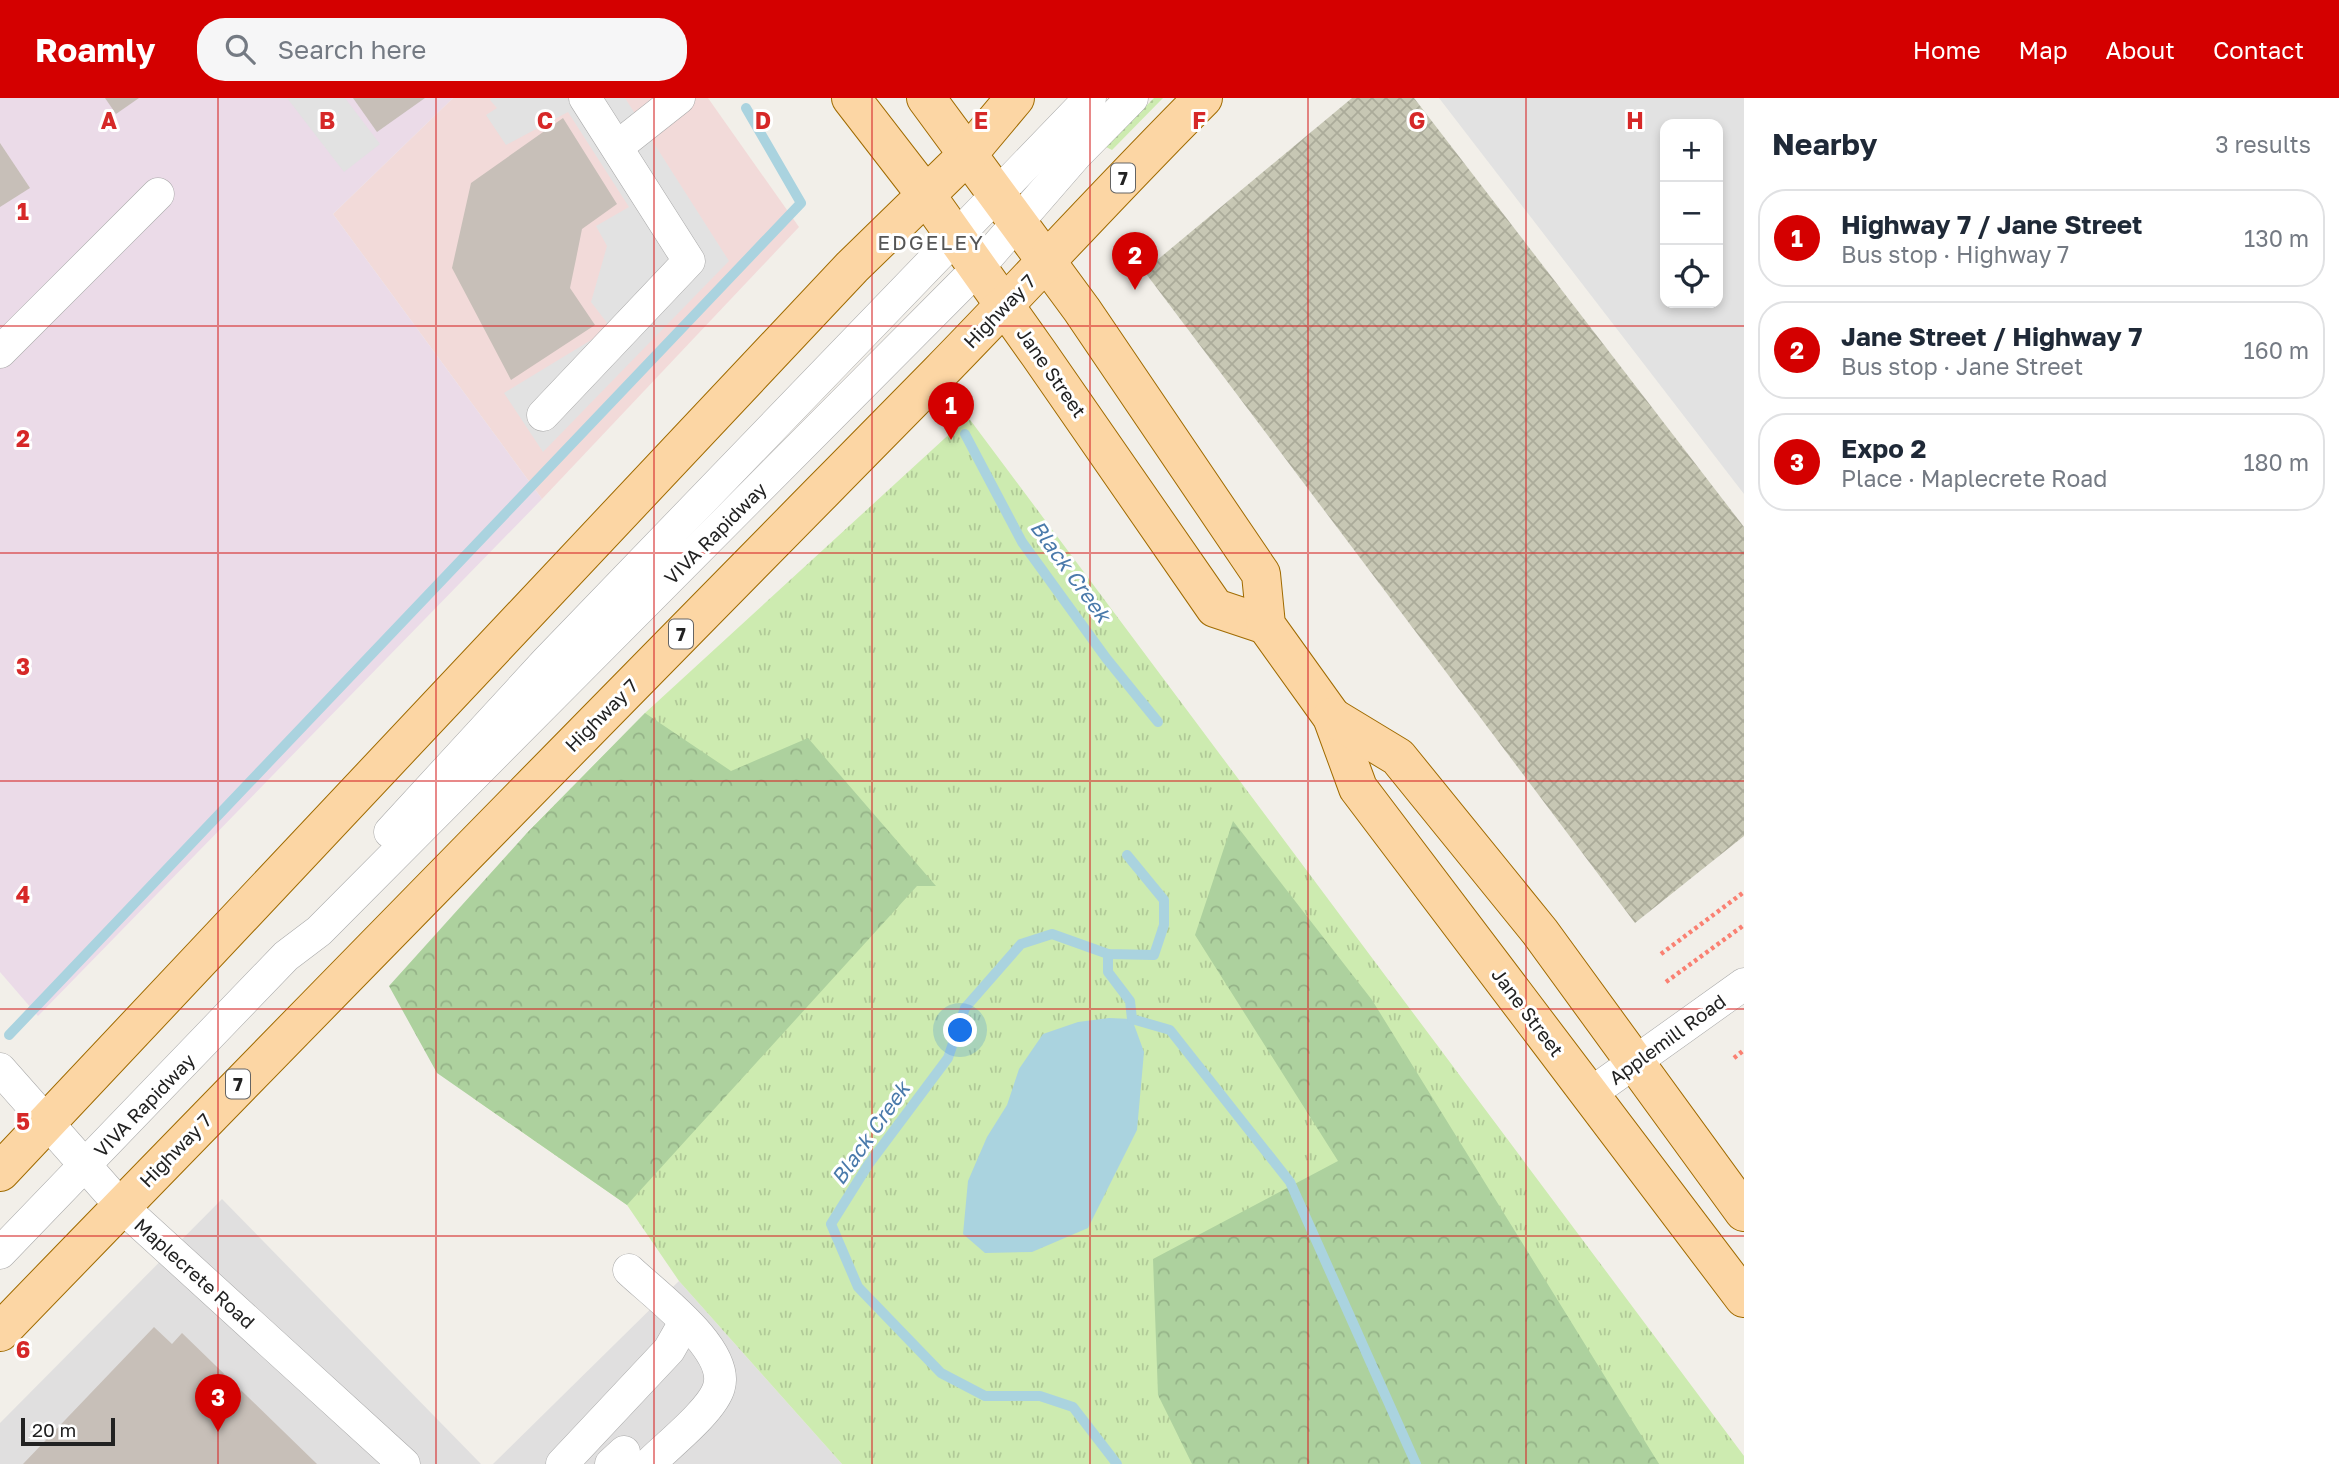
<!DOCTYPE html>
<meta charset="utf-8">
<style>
body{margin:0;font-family:"Golos Text",sans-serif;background:#f6f6f7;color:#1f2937}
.controls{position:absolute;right:21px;top:21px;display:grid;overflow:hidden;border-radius:14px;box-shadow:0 4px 10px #0003}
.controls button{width:63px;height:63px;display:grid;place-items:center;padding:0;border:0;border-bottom:2px solid #e0e1e3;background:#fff;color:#1f2937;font:35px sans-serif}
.scale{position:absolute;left:21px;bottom:18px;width:94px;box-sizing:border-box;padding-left:7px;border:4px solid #222;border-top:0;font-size:19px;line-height:24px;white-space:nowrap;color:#222;-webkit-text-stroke:5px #fff;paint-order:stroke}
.you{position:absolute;left:961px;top:933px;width:24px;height:24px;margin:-18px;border:5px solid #fff;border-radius:50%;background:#1a73e8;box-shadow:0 0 0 10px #1a73e833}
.badge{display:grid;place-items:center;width:46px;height:46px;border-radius:50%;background:#d40000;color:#fff;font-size:23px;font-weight:700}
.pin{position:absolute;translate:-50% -58px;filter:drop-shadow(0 2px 4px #0008)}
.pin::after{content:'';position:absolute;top:37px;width:24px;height:21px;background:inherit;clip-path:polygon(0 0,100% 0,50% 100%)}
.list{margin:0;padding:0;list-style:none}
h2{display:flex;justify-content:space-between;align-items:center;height:91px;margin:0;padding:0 28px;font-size:30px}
h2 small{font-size:23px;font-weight:400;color:#747a83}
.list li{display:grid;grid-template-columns:46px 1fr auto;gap:21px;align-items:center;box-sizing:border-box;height:98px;margin:0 14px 14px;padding:0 14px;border:2px solid #e0e1e3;border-radius:28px}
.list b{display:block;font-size:26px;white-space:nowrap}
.list p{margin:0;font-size:23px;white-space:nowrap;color:#747a83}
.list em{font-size:23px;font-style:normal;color:#747a83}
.icon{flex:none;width:38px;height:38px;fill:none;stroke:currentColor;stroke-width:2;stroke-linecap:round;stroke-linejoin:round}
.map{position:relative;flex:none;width:1744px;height:1366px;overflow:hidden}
header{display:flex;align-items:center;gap:42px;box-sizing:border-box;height:98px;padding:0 35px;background:#d40000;color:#fff}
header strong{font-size:33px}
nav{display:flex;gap:38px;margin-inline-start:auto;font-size:24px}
.search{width:490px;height:63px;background:#f6f6f7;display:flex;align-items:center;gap:18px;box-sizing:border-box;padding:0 24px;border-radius:28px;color:#747a83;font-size:26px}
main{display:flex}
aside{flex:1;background:#fff}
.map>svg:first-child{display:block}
.residential{fill:#e0dfdf}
.commercial{fill:#f2dad9}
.industrial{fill:#ebdbe8}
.construction{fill:url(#construction-cross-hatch)}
.grass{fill:url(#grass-tufts)}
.forest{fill:url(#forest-crowns)}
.garden{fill:url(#garden-dots)}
.parking{fill:#e2e2e2;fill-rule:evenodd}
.water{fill:#aad3df}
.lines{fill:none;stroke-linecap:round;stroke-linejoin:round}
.stream{stroke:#aad3df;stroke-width:10}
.building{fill:#c7bfb8}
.minor-casing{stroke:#a9a9a9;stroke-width:33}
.major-casing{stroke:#a06b00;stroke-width:40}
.path{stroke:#fa8072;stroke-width:4.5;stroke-dasharray:3.5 3.5;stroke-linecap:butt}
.minor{stroke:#fff;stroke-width:32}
.major{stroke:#fcd6a4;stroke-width:38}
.grid{fill:none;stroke:#d62828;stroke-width:2;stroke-opacity:0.55}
.labels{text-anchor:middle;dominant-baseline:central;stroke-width:6;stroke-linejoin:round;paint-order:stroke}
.shield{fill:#fff;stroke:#646464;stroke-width:2}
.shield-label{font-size:18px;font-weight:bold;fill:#222}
.street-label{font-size:19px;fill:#222;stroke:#fff}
.neighbourhood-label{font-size:21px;letter-spacing:2px;fill:#555;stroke:#fff}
.water-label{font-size:21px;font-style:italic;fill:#4a7aab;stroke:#fff}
.grid-label{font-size:23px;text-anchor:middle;font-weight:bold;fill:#d62828;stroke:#fff;stroke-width:6;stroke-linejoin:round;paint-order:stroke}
</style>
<header>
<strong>Roamly</strong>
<div class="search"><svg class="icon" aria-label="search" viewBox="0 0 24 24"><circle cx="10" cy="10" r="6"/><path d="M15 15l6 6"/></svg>Search here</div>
<nav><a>Home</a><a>Map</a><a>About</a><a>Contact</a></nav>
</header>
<main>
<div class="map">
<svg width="1744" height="1366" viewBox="0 0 1744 1366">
<defs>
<pattern id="construction-cross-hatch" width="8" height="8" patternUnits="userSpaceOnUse" patternTransform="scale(1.75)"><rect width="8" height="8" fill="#c7c7b4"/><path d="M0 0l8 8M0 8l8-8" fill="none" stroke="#abab9a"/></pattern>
<pattern id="grass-tufts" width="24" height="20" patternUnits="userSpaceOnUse" patternTransform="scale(1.75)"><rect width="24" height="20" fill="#cdebb0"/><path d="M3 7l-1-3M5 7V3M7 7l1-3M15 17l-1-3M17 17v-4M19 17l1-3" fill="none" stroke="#b0c997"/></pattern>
<pattern id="forest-crowns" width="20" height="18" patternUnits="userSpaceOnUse" patternTransform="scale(1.75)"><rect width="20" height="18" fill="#add19e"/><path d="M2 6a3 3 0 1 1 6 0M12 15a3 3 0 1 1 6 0" fill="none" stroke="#95b388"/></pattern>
<pattern id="garden-dots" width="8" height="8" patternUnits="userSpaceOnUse" patternTransform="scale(1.75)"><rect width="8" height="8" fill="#cdebb0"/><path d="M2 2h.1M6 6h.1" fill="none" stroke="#b0c997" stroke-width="1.8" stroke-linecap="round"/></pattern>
</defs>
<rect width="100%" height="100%" fill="#f2efe9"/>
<g class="residential">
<path d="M222 1101 481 1366H0V1325Z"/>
<path d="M679 1183 842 1366H493Z"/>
</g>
<path class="commercial" d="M453 0H708L799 129 542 401 333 116Z"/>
<path class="industrial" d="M0 0H453L333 116 542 401 38 918 0 874Z"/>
<path class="construction" d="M1352 0H1414L1744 429V738L1635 825 1144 173Z"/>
<path class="grass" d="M968 319 1744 1358V1366H842L679 1183 627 1107 473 1000 526 736 645 615Z"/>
<g class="forest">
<path d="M645 615 731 673 808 640 936 788H917L627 1107 437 975 389 888 526 736Z"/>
<path d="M1233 723 1372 902 1659 1366H1192L1158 1297 1153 1161 1338 1063 1195 837Z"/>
</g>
<path class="garden" d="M1154 0H1163L1112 52 1106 49Z"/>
<g class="parking">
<path d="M287 0H345L380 46 344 74Z"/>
<path d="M492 0H625L729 163 543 354 504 295 611 230 591 204 607 148 596 128 629 109 568 14 506 47 486 17 497 10 490 2Z"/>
<path d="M1439 0H1744V396ZM1665 26H1718V205H1665Z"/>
</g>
<path class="water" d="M1109 920 1132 921 1144 954 1137 1032 1088 1130 1032 1154 985 1155 963 1136 968 1083 987 1039 1007 1007 1019 971 1043 936 1078 924Z"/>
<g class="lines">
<g class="stream">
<path d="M965 336 1022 444 1106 560 1158 624"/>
<path d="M1108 856V874L1130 903 1132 921 1170 932 1290 1084 1416 1366"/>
<path d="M9 937 801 105 746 10"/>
<path d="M1117 1366 1073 1309 1040 1298H985L941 1275 858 1189 831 1126 868 1067 948 960 965 910 1021 846 1052 836 1108 856 1154 857 1164 827V802L1127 757"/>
</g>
</g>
<g class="building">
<path d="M105 0H139L116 16Z"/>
<path d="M353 0H425L377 34Z"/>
<path d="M563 20 617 106 582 131 576 161 570 190 595 227 511 282 452 170 471 85Z"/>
<path d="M0 45 30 90 0 109Z"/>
<path d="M154 1229 172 1246 182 1235 317 1366H23Z"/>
</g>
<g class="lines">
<defs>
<g id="minor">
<path d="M617 49 679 0"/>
<path d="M0 254 158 96"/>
<path d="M543 317 689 163 585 0"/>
<path d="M390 734 547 563 1090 0"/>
<path d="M0 971 121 1108 404 1366"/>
<path d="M1590 996 1744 886"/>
<path d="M0 1155 286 858 319 833 978 170 1076 57 1132 0"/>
<path d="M629 1172C654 1196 730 1251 719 1289 713 1312 667 1348 649 1366"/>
<path d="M562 1366 669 1252 685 1224"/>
<path d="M611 1366 624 1354"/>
</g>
<g id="major">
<path d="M851 0 926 97 1039 256 1215 510 1266 527"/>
<path d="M926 0 1082 212 1261 476 1266 527 1332 619 1358 690 1744 1200"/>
<path d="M1332 619 1398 659 1540 834 1744 1114"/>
<path d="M0 1074 852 169 968 56 1015 0"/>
<path d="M0 1234C311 912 625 594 939 275 1028 184 1113 90 1203 0"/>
</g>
</defs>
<use href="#minor" class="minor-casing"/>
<use href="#major" class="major-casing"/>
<g class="path">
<path d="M1661 856 1744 794"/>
<path d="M1666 884 1744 827"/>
<path d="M1734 960 1744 952"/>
</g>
<use href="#minor" class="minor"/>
<use href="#major" class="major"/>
</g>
<path class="grid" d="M218 0V1366M436 0V1366M654 0V1366M872 0V1366M1090 0V1366M1308 0V1366M1526 0V1366M0 228H1744M0 455H1744M0 683H1744M0 911H1744M0 1138H1744"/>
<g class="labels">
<g class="shield">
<rect x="1111" y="65.5" width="24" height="29" rx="5"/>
<rect x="669" y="521.5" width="24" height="29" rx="5"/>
<rect x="226" y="971.5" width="24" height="29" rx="5"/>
</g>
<g class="shield-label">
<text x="1123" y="80">7</text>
<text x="681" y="536">7</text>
<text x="238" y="986">7</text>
</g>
<g class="street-label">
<text transform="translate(999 213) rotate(-46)">Highway 7</text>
<text transform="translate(1052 274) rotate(55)">Jane Street</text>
<text transform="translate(715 435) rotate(-45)">VIVA Rapidway</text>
<text transform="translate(601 617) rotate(-45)">Highway 7</text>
<text transform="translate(1528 914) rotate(53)">Jane Street</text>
<text transform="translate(1667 941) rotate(-36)">Applemill Road</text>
<text transform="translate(144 1007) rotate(-46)">VIVA Rapidway</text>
<text transform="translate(175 1052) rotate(-46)">Highway 7</text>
<text transform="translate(195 1175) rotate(42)">Maplecrete Road</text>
</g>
<g class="neighbourhood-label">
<text x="931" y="144">EDGELEY</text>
</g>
<g class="water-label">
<text transform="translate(1071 473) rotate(54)">Black Creek</text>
<text transform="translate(870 1035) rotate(-55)">Black Creek</text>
</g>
</g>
<g class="grid-label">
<text x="109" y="31">A</text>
<text x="327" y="31">B</text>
<text x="545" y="31">C</text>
<text x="763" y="31">D</text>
<text x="981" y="31">E</text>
<text x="1199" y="31">F</text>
<text x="1417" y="31">G</text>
<text x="1635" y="31">H</text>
<text x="23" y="122">1</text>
<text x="23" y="349">2</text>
<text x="23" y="577">3</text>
<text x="23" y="805">4</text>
<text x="23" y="1032">5</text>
<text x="23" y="1260">6</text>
</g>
</svg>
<div class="controls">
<button>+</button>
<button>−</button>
<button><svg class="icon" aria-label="locate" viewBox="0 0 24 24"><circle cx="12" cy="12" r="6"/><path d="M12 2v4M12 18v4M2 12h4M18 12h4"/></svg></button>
</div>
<div class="scale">20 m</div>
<div class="you"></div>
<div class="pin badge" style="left:951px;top:342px">1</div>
<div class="pin badge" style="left:1135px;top:192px">2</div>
<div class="pin badge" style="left:218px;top:1334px">3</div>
</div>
<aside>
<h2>Nearby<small>3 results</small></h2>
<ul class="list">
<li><span class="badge">1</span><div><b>Highway 7 / Jane Street</b><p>Bus stop · Highway 7</p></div><em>130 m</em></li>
<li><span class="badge">2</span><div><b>Jane Street / Highway 7</b><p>Bus stop · Jane Street</p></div><em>160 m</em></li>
<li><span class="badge">3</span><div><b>Expo 2</b><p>Place · Maplecrete Road</p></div><em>180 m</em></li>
</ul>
</aside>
</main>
